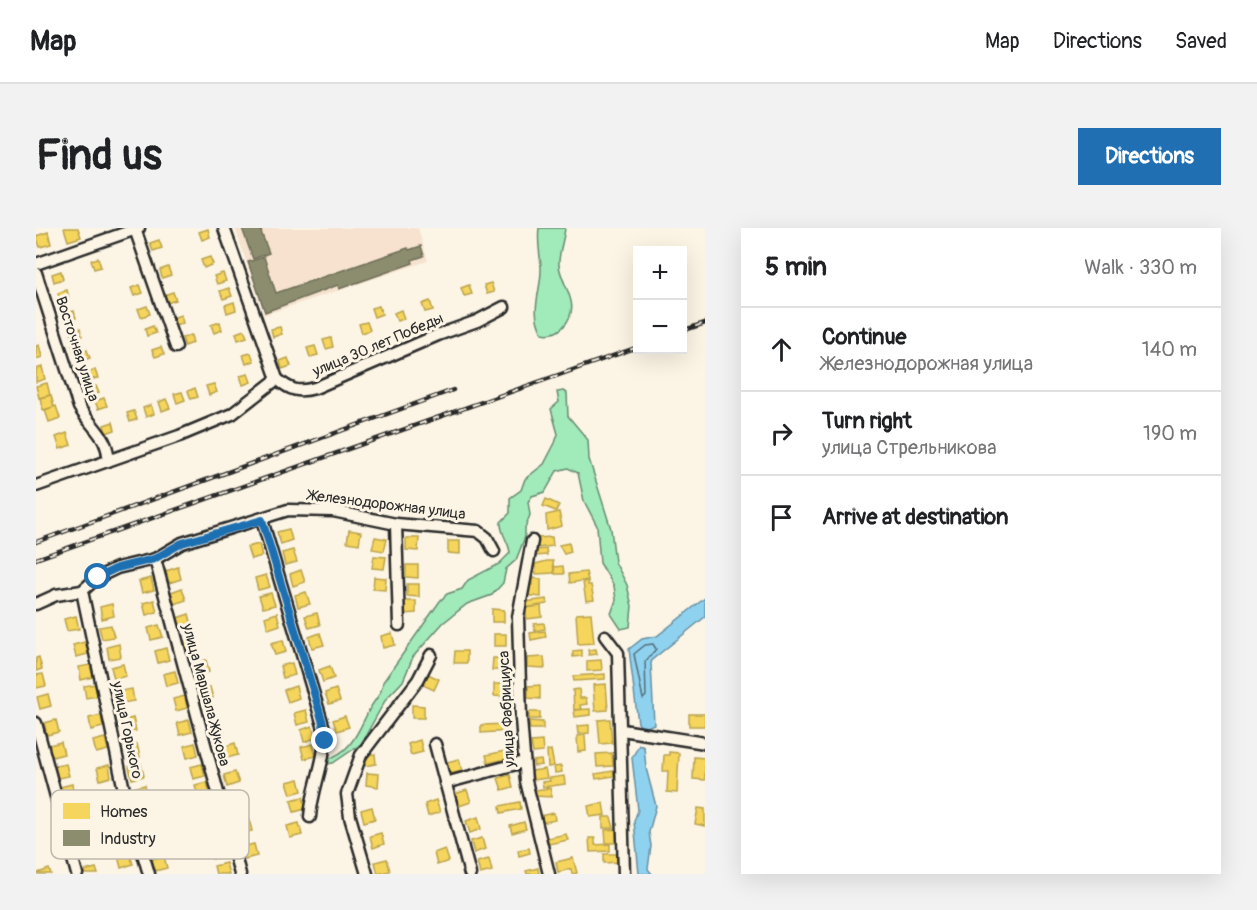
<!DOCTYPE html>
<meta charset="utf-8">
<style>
body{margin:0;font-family:Pangolin,sans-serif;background:#f2f2f2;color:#202124}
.controls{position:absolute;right:18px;top:18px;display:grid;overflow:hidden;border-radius:0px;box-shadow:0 6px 24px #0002}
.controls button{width:54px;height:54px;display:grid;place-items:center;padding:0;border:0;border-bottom:2px solid #e0e0e0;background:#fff;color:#202124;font:30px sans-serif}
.stop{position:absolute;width:18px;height:18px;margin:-14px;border:4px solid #1f6fb2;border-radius:50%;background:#fff}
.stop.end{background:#1f6fb2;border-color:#fff;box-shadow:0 2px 6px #0008}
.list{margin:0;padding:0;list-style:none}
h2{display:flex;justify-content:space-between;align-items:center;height:78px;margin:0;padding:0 24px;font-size:26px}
h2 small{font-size:20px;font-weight:400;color:#757577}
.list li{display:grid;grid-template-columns:39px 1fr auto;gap:18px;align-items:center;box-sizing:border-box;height:84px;padding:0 24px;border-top:2px solid #e0e0e0}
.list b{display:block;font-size:22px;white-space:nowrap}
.list p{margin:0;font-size:20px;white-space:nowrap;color:#757577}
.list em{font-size:20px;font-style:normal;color:#757577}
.icon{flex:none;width:33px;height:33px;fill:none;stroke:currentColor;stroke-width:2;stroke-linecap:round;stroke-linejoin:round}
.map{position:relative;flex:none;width:669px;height:646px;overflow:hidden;border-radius:0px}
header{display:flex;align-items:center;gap:36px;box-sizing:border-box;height:84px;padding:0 30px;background:#fff;border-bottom:2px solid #e0e0e0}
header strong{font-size:28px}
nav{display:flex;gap:33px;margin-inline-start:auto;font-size:21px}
.intro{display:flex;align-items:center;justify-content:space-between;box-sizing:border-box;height:144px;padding:0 36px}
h1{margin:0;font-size:42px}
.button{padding:15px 27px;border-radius:0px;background:#1f6fb2;color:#fff;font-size:21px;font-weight:700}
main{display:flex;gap:36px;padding:0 36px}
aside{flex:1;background:#fff;border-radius:0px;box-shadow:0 6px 24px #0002}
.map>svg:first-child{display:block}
.built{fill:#f6e2ce}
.green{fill:#a1eab9;stroke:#668a72;stroke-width:1.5}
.water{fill:#8fd2f0;stroke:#678fa1;stroke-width:1.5}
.homes{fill:#f6d55c;stroke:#b9a24d;stroke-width:1.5}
.industry{fill:#8c8c6e;stroke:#6f6f5a;stroke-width:1.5}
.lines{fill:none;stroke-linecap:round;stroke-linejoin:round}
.shore{stroke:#536e7a;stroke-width:1.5}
.minor-casing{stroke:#2b2b2b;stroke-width:15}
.minor{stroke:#fcf5e5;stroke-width:10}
.rail-casing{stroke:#2b2b2b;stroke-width:4.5}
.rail{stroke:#fcf5e5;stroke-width:2;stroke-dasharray:7;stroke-linecap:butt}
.route{stroke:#1f6fb2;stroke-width:8}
.labels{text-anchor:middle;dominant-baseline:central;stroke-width:6;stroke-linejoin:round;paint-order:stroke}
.street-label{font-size:15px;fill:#2b2b2b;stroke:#fcf5e5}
.key{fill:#fcf5e5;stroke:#bdb8ad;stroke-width:1.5}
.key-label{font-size:16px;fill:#2b2b2b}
</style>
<header>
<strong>Map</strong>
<nav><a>Map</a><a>Directions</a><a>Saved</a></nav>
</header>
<div class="intro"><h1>Find us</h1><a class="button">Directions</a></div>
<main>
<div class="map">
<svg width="669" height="646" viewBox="0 0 669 646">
<rect width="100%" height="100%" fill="#fcf5e5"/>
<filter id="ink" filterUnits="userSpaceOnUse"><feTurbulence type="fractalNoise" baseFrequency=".0167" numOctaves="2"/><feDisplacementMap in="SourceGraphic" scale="12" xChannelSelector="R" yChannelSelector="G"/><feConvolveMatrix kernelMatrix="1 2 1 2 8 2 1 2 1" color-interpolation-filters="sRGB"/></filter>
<g filter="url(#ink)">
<path class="built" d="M199 0H382L392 33 228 87Z"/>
<g class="green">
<path d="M503 0H529C528 12 522 26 523 38 527 61 547 77 527 99 521 105 514 107 506 105 493 81 506 63 505 39 504 25 501 14 503 0Z"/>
<path d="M527 163 531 165 532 188 552 212 553 231 575 301 579 334 591 357 596 378 594 399 585 401 575 386 580 372 578 358 564 335 561 298 548 273 542 245 532 240 521 243 509 264 496 268 492 274 494 287 489 300V309L480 332 470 341 467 355 456 367 431 376 407 395 377 429 367 453 350 471 325 516 297 535 291 536 289 532C315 524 321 506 332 484 337 473 346 467 347 454L404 373 411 366 426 361 432 352 463 336 474 325C473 313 464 306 465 294L474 285V270L485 262 489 251 508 236 519 215 522 206 515 181 523 174 521 164Z"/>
</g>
<g class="water">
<path d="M669 370V389L617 431 615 435 618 496 607 501 602 495 593 421 606 411 621 408Z"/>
<path d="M603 517 608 519 610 540 620 578 613 604 615 618 612 641 616 646H603L598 593 602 582 596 530Z"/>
</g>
<g class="homes">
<path d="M28 0H42L45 9 32 13Z"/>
<path d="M172 1 174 9 166 12 163 4Z"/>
<path d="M12 4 15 16 4 19 0 8Z"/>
<path d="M123 12 126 20 117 23 114 15Z"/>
<path d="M174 29 177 36 168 40 165 32Z"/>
<path d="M62 30 65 39 58 41 55 32Z"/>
<path d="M132 39 135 47 126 50 124 42Z"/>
<path d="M25 43 27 51 18 54 16 46Z"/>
<path d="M187 45 190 53 181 56 178 48Z"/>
<path d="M455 55 458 64 451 66 448 57Z"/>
<path d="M104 57 107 65 98 68 95 60Z"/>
<path d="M433 57 436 66 428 68 425 60Z"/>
<path d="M193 60 196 68 187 71 184 63Z"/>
<path d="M31 62 33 70 24 73 22 65Z"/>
<path d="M137 64 140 72 131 75 128 67Z"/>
<path d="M394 73 397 82 389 84 386 76Z"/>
<path d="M198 74 200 82 191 85 189 77Z"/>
<path d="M111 78 114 86 105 89 102 81Z"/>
<path d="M343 78 346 86 338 89 335 80Z"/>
<path d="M365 82 368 91 361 93 358 85Z"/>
<path d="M38 83 40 90 31 93 29 86Z"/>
<path d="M145 87 147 95 138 98 136 90Z"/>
<path d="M184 94 186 102 178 105 175 97Z"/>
<path d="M331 94 334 102 326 105 323 96Z"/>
<path d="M117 98 120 105 111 108 109 101Z"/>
<path d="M244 99 246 106 237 109 235 101Z"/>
<path d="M44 100 46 108 37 111 35 103Z"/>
<path d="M208 102 211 109 202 112 200 105Z"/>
<path d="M155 107 157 115 149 118 146 110Z"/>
<path d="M295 110 297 119 290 121 287 112Z"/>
<path d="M45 114 47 122 39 125 36 117Z"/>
<path d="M3 117 6 129 0 131V118Z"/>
<path d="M279 118 282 127 274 129 271 120Z"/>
<path d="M125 119 128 126 119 129 116 122Z"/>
<path d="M51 122 54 130 45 133 42 125Z"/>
<path d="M215 125 218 133 210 136 207 127Z"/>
<path d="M252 130 255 138 246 141 244 133Z"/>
<path d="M6 139 9 151 0 154V141Z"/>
<path d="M59 142 62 150 53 152 50 145Z"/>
<path d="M212 146 215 154 207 157 204 148Z"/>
<path d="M11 155 14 167 3 170 0 158Z"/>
<path d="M178 156 181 164 173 167 170 158Z"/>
<path d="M60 158 63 165 54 168 51 161Z"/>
<path d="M159 160 162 169 155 171 152 163Z"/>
<path d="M146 164 149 172 141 175 138 166Z"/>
<path d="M15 167 18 179 7 182 4 170Z"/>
<path d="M68 170 71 178 62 181 59 173Z"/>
<path d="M130 171 134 180 126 183 123 174Z"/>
<path d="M115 177 118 186 110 189 107 180Z"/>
<path d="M20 178 24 190 13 194 9 182Z"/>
<path d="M98 183 101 191 94 194 91 185Z"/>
<path d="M77 194 79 202 70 205 68 197Z"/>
<path d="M31 205 35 217 24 221 20 209Z"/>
<path d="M510 271 523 277 520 283 507 278Z"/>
<path d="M523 284 526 298 511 302 510 287Z"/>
<path d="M253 301 256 312 245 316 241 304Z"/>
<path d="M313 302 325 304 323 316 311 314Z"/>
<path d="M339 309 351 311 348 323 336 321Z"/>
<path d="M516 309 517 318 501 320 500 310Z"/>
<path d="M370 310H383L382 323 370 322Z"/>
<path d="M412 313H424V326L412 325Z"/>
<path d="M533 315 535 324 528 326 523 317Z"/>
<path d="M223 316 226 328 215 331 211 319Z"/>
<path d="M510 321 511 327 499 328V322Z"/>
<path d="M257 322 261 334 249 337 246 325Z"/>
<path d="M338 328 350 329 348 341 336 340Z"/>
<path d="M511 333H517L518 345 500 346 499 336Z"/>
<path d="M370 337H382V350L370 349Z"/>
<path d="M527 338 528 346H519L518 339Z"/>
<path d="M142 339 145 351 133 355 130 343Z"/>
<path d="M265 342 269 354 257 358 254 346Z"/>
<path d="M550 344 552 352 534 355 533 346Z"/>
<path d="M230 347 234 359 222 362 219 350Z"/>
<path d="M338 349 350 350 349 362 337 361Z"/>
<path d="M115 350 118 362 106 365 103 353Z"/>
<path d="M496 350 505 351V369L488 367 489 356 496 357Z"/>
<path d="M552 353V357H555L558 372 550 373 547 354Z"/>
<path d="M371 356H383V369L371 368Z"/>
<path d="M146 360 150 372 138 376 135 364Z"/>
<path d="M270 364 274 376 262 379 259 367Z"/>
<path d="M235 365 239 377 227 380 223 368Z"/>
<path d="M510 371 511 376 489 380V374Z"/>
<path d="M118 372 121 384 110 387 107 375Z"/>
<path d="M368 373H380V385L368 386Z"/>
<path d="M76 376 78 388 66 391 64 379Z"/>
<path d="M505 378 506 389 491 391 489 380Z"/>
<path d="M456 381 468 382V394H456Z"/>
<path d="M241 385 244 397 232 401 229 389Z"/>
<path d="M281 385 284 397 273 400 269 388Z"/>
<path d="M555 385 558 415 542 416 540 386Z"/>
<path d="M153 386 156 398 144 401 141 390Z"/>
<path d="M40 388 43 401 31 403 28 391Z"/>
<path d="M508 395 509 401 499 403 498 396Z"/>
<path d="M75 397 78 409 66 411 63 399Z"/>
<path d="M123 397 127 409 115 412 112 400Z"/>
<path d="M509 403 510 409 495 412 494 405Z"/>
<path d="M284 405 288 417 276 420 273 409Z"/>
<path d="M356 405 359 417 347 420 345 408Z"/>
<rect x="458" y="406" width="12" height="12"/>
<path d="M160 409 163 421 152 425 148 413Z"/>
<path d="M247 412 250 424 239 427 235 415Z"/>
<path d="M49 414 52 426 40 429 37 417Z"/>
<path d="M83 416 85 429 73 431 71 419Z"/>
<path d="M130 420 133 432 122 435 119 423Z"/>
<path d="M560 421 561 426 553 427 552 422Z"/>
<path d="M546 422V428L537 429V423Z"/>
<path d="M419 423H431V435H418Z"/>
<path d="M3 429 6 441 0 443V430Z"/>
<path d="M508 429 509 440 491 439V430Z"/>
<path d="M457 430H469L468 442H456Z"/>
<path d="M170 432 173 444 161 447 158 435Z"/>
<path d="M565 432 566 442 551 443V433Z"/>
<path d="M256 435 259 447 247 450 244 438Z"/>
<path d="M87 436 90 448 78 451 75 439Z"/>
<path d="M54 437 57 449 45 452 43 439Z"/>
<path d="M294 438 298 450 287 454 283 442Z"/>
<path d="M139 443 142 455 130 458 127 446Z"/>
<path d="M7 446 10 458 0 460V447Z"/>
<path d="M392 446 403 451 398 462 387 457Z"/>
<path d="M569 446V451L538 453 537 448Z"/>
<path d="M59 456 62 468 50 470 48 458Z"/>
<path d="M458 456H470V469L458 468Z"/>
<path d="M570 456 572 482 559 483 557 457Z"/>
<path d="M504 457V471L492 470V458Z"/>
<path d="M260 458 263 470 252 474 248 462Z"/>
<path d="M174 459 177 470 166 474 162 462Z"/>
<path d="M96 461 98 473 87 475 84 463Z"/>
<path d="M300 461 304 473 293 476 289 465Z"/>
<path d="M543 461 544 470H550L551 476 544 477 545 481 538 482 537 462Z"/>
<path d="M12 466 15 478 4 481 1 469Z"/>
<path d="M149 468 151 480 140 483 137 471Z"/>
<path d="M376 477 388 478V490H376Z"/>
<path d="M554 481V487L539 489 538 482Z"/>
<path d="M270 482 273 494 261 497 258 485Z"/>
<rect x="493" y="484" width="11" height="7"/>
<rect x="653" y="486" width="16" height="12"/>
<path d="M65 487 67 499 55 502 53 490Z"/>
<path d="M309 488 313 499 301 503 297 492Z"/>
<path d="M97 490 100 503 88 505 85 493Z"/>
<path d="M574 491 576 515 564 516 562 492Z"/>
<path d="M20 492 23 504 11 507 8 495Z"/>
<path d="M153 492 156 504 144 507 141 495Z"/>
<path d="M185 493 188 505 177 508 173 496Z"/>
<path d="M493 493 507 494V501H494Z"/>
<path d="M472 496 473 503 445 505V497Z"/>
<path d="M553 497V505L542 506 541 498Z"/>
<path d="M276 498 280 510 268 514 265 502Z"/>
<path d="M549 507 550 523 542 524 541 508Z"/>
<path d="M69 510 72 522 60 525 57 513Z"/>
<path d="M384 512 387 524 375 527 372 516Z"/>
<path d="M506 513 507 524 497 525 495 514Z"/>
<path d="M25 514 28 526 16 529 13 517Z"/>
<path d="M159 515 162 527 151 530 148 518Z"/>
<path d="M199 515 202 527 191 530 187 519Z"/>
<path d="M101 516 104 529 92 531 89 519Z"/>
<path d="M277 516 280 528 268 531 265 519Z"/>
<path d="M474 522 475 530 452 535 450 527Z"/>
<path d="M515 522 518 538 512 539 511 523Z"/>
<path d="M633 524 643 525 641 565 631 564 632 543H627L628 527H633Z"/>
<path d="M576 525 577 538 561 539 560 526Z"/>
<path d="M339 526 340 536 329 538 327 527Z"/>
<path d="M658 529 669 530V552L657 551Z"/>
<path d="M423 531 426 543 414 546 411 534Z"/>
<path d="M505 532 506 537 498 538 497 533Z"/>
<path d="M30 536 33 548 22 550 19 538Z"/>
<path d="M105 536 108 548 96 551 93 539Z"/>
<path d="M166 536 169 548 157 551 154 539Z"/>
<path d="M73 537 75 549 64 552 61 540Z"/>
<path d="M525 538 526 544 519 545 518 539Z"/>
<path d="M509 541 511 550 497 552 496 543Z"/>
<path d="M577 543 578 548 560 551 559 546Z"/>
<path d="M199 544 203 555 191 559 188 547Z"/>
<path d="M331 545 343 546 342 559 330 557Z"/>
<path d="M474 547 477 559 466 562 462 550Z"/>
<path d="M528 548 529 556 507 559 506 554 514 553 513 550Z"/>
<path d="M263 551 266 563 255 566 251 554Z"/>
<path d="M171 554 174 566 162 569 159 557Z"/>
<path d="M36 556 38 568 27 571 24 559Z"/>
<path d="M109 557 112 569 101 572 97 560Z"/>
<path d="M514 560 516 569 499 568V562Z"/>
<path d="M77 561 81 573 69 577 66 565Z"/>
<path d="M431 562 435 574 423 578 419 566Z"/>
<path d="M267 569 270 581 258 584 255 572Z"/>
<path d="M400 572 404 584 392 588 389 576Z"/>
<path d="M484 574 485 581 465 585 464 578Z"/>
<path d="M567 575 569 587 554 589 552 578Z"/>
<path d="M336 579 339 591 328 594 325 582Z"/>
<path d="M662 580 669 581V598L659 596Z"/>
<path d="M518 585 519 592 505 595 503 588Z"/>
<path d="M442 589 445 601 434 605 430 593Z"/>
<path d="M567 589H575L578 600H567Z"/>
<path d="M213 591 216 603 204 606 201 594Z"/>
<path d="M488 594 490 601 476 605 474 598Z"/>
<path d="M263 595 266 607 254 610 251 598Z"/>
<path d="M583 601V615H570L569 602Z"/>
<path d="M345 605 348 616 337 620 334 608Z"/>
<path d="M530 606 532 612 513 616 511 610Z"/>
<path d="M446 610 449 621 438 625 435 613Z"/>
<path d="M553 610H559V617L574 616V623L554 624Z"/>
<path d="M184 616 187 628 176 631 173 619Z"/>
<path d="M218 616 221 628 209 631 206 619Z"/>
<path d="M55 617 58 629 47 633 43 621Z"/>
<path d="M493 620 494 625 483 628 482 622Z"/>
<path d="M409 621 413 633 401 637 398 625Z"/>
<path d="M93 624 97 636 85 640 82 628Z"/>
<path d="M568 626H583L584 634 568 635Z"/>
<path d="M128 628 131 640 119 643 116 631Z"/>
<path d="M537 630 541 645 536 646 535 641 522 644 520 634Z"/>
<path d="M351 631 354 643 342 646 339 634Z"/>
<path d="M453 631 456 643 444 646 441 634Z"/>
<path d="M190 635 193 646H180L178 638Z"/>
<path d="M60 640 62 646H49L48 643Z"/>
<path d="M502 640 503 646H491L490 643Z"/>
<path d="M13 641 15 646H2V645Z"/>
</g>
<g class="industry">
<path d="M206 0H227L225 4 233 25 217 31Z"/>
<path d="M385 18 388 28 376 32 377 35 303 61 302 57 229 84 212 34 228 29 240 65 372 20 373 22Z"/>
</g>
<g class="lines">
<path class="shore" d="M617 416 620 421 609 434 610 468 607 471 598 426 609 417Z"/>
<defs>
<g id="minor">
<path d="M188 0 241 151"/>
<path d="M99 1 140 119"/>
<path d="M0 36 103 0"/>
<path d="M0 45 43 179C54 198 74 210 72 233"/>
<path d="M0 258 143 208 196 186 241 151C254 162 262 165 279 160L402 107 441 93 468 79"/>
<path d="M226 292 289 504C290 532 276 560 274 589"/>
<path d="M360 296 363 397"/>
<path d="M496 313 482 389 485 491 490 553 513 646"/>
<path d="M119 331 204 646"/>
<path d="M46 363 88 562 113 646"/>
<path d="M0 376 20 367 46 363 62 349 81 340 119 331 146 315 252 282 297 283 360 296 442 303 451 310 458 323"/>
<path d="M569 408 582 425 588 646"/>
<path d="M0 495 41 646"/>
<path d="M586 502 669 515"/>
<path d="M399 516 434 646"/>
<path d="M409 555 488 534"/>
<path d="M331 646 314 589 311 566 325 527 382 452 395 427"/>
</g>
</defs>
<use href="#minor" class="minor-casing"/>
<use href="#minor" class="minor"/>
<defs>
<g id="rail">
<path d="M646 103 669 95"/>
<path d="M0 314 417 162"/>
<path d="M0 331 602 119"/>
</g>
</defs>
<use href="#rail" class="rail-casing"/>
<use href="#rail" class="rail"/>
</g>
</g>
<g class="lines" filter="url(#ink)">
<path class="route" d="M62 349 81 340 118 331 146 315 226 292 287 495 289 513"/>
</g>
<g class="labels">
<g class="street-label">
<text transform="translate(342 117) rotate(-23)">улица 30 лет Победы</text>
<text transform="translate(41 121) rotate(72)">Восточная улица</text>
<text transform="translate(351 277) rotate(7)">Железнодорожная улица</text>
<text transform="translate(170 467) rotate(75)">улица Маршала Жукова</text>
<text transform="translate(471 481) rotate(-93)">улица Фабрициуса</text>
<text transform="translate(91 502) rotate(78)">улица Горького</text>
</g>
</g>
<rect x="15" y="562" width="198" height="69" rx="9" class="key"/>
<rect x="27" y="575" width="27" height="16" fill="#f6d55c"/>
<rect x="27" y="602" width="27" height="16" fill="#8c8c6e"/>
<g class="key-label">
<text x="64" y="589">Homes</text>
<text x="64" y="616">Industry</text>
</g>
</svg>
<div class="controls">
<button>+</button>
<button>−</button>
</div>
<div class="stop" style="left:62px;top:349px"></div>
<div class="stop end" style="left:289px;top:513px"></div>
</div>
<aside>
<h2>5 min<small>Walk · 330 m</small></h2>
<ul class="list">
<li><svg class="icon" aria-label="ahead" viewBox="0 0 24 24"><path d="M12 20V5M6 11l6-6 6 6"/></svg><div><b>Continue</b><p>Железнодорожная улица</p></div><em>140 m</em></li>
<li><svg class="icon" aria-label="right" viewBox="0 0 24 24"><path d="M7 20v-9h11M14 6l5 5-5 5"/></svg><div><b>Turn right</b><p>улица Стрельникова</p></div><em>190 m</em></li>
<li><svg class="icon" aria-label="arrive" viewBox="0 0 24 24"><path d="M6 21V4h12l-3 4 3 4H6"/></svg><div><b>Arrive at destination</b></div></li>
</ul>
</aside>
</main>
